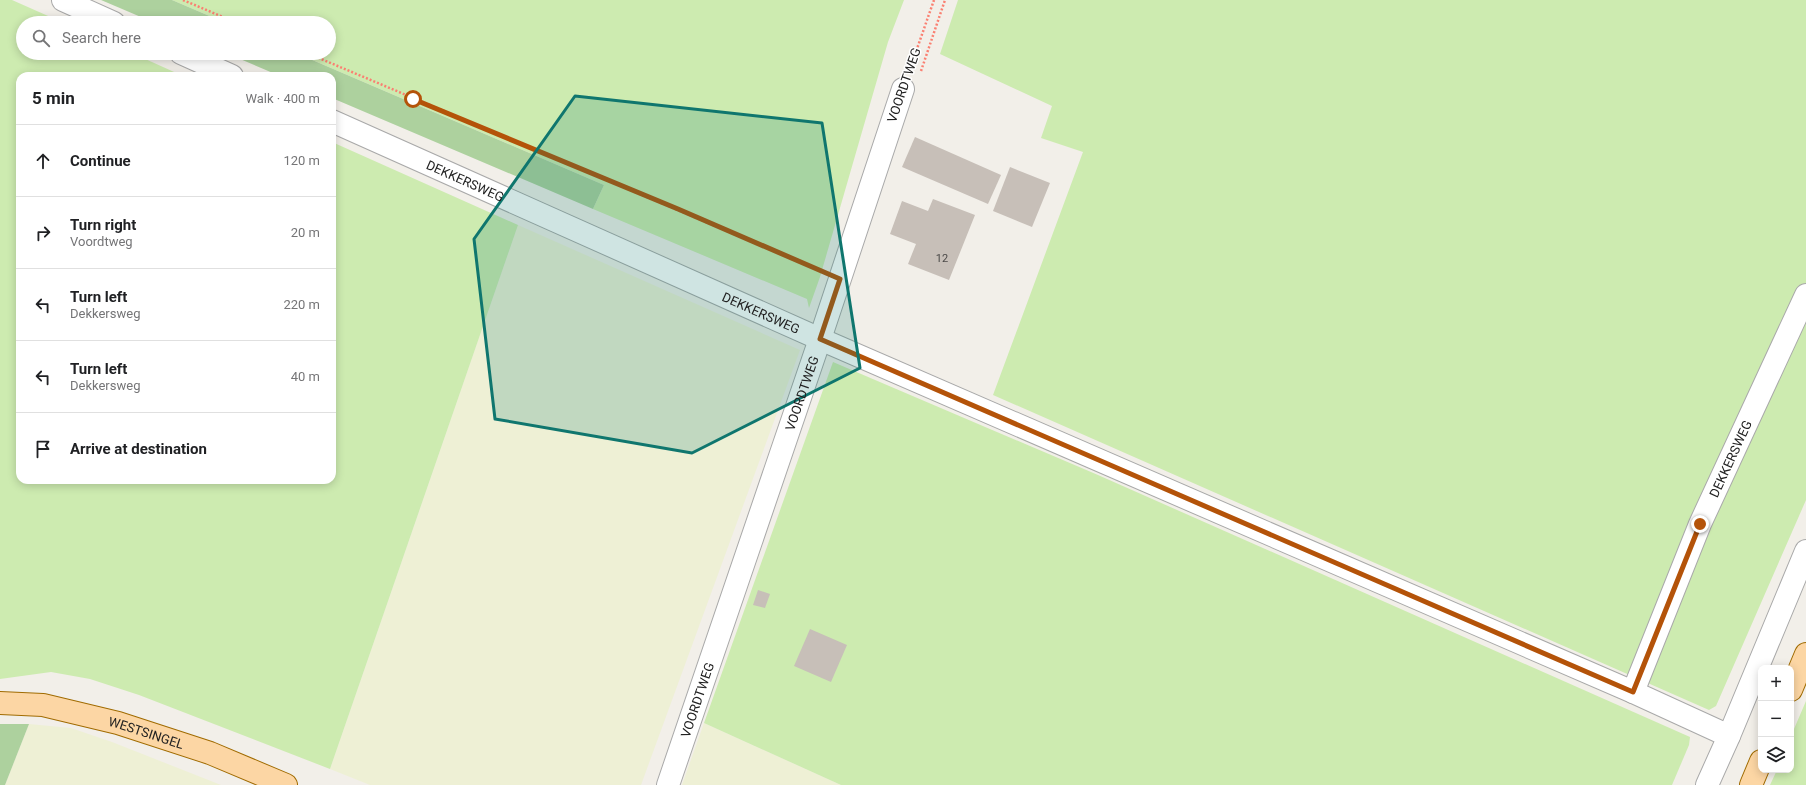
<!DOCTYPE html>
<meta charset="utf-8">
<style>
body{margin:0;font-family:Roboto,sans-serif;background:#f6f6f6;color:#202124}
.controls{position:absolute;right:12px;bottom:12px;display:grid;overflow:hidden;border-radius:8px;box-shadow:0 2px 10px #0003}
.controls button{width:36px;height:36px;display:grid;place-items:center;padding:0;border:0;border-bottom:1px solid #e0e0e0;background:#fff;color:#202124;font:20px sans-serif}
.stop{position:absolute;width:12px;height:12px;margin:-9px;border:3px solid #b45309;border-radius:50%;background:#fff}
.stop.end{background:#b45309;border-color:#fff;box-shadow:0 1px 4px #0008}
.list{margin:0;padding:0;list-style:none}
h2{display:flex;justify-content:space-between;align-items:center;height:52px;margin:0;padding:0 16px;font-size:17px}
h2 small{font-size:13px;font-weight:400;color:#757577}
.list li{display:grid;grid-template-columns:26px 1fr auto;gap:12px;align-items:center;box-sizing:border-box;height:72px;padding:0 16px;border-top:1px solid #e0e0e0}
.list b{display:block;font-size:15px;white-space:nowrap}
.list p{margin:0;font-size:13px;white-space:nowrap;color:#757577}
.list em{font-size:13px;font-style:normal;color:#757577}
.icon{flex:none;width:22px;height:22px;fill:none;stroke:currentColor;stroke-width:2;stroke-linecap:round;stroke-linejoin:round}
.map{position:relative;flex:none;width:1806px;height:785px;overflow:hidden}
.search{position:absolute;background:#fff;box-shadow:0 2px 10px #0003;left:16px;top:16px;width:320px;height:44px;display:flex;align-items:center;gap:10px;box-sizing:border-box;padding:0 14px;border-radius:22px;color:#757577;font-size:15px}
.panel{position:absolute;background:#fff;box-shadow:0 2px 10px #0003;left:16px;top:72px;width:320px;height:412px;border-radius:12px}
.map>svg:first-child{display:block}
.farmland{fill:#eef0d5}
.grass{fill:#cdebb0}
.forest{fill:#add19e}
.building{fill:#c7bfb8}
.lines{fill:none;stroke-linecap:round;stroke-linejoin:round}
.minor-casing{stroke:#a9a9a9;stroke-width:24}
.major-casing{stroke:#a06b00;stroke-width:24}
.path{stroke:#fa8072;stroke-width:2.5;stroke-dasharray:2 2;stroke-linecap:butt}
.minor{stroke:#fff;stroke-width:22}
.major{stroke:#fcd6a4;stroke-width:22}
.route{stroke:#b45309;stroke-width:5}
.marked{fill:#0f766e;fill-opacity:0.2;stroke:#0f766e;stroke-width:3;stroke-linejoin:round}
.labels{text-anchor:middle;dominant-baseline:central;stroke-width:3;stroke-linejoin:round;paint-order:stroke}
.number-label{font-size:11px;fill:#4b4948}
.street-label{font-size:13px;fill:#222;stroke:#fff}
</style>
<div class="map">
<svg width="1806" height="785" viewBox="0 0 1806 785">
<rect width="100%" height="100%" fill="#f2efe9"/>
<g class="farmland">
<path d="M518 225 800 350 641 785H370L330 769Z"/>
<path d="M704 723 841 785H682Z"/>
<path d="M29 724 71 728 112 742 221 785H5Z"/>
</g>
<g class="grass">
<path d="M0 0H12L64 23H23V53H132L183 76H20V480H332V142L518 225 330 769 139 695 90 679 51 672 0 679Z"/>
<path d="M172 0H904L888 42 820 277 809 308 807 299 593 209 604 185 296 53H329V23H226Z"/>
<path d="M958 0H1806V500L1716 706 1709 710 993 395 1083 152 1041 138 1052 106 940 54Z"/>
<path d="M833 362 1098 475 1690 737 1689 745 1672 785H841L704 723Z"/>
<path d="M1806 701V785H1770L1777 770H1791V736Z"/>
</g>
<g class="forest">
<path d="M101 0H172L226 23H155Z"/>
<path d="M226 53H296L604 185 593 209 332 98V76H280Z"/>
<path d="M0 724H29L5 785H0Z"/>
</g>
<g class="building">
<path d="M915 137 1001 175 988 204 902 167Z"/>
<path d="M1010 167 1050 183 1032 227 993 211Z"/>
<path d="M933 199 975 215 949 280 908 264 916 244 890 234 902 201 928 211Z"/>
<path d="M758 590 770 594 765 608 753 605Z"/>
<path d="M810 629 847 645 831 682 794 666Z"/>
</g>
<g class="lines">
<defs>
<g id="minor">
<path d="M63 0 114 23"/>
<path d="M181 53 232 76"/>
<path id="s1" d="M332 121 820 339 1633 692 1729 736"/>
<path id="s2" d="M1633 692 1700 524 1806 295"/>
<path id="s3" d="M668 785 820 339 903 89"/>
<path d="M1707 785 1729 736 1806 551"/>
</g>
<g id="major">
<path d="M1791 690 1806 654"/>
<path id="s4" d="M0 703 43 705 118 723 210 753 286 785"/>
<path d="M1751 785 1761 761"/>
</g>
</defs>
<use href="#minor" class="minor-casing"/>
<use href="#major" class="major-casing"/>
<g class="path">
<path d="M183 0 237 23"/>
<path d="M307 53 817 269"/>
<path d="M911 66 934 0"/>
<path d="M921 71 945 0"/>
</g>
<use href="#minor" class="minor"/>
<use href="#major" class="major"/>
</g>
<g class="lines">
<path class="route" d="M413 99 678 209 840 279 820 339 1633 692 1700 524"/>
</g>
<path class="marked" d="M575 96 822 123 860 368 692 453 495 419 474 239Z"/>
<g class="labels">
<g class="number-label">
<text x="942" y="258">12</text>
</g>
<g class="street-label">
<text transform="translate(904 85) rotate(-71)">VOORDTWEG</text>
<text stroke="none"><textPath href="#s1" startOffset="146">DEKKERSWEG</textPath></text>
<text stroke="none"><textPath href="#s1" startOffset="470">DEKKERSWEG</textPath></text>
<text stroke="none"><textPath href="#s3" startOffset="414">VOORDTWEG</textPath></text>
<text stroke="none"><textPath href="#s2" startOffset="253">DEKKERSWEG</textPath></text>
<text stroke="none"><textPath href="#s3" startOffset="90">VOORDTWEG</textPath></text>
<text stroke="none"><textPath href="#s4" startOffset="150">WESTSINGEL</textPath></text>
</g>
</g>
</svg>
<div class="controls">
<button>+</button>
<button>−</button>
<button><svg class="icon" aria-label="layers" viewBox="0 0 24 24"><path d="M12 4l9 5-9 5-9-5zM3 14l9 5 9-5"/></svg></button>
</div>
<div class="stop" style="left:413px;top:99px"></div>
<div class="stop end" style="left:1700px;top:524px"></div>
<div class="search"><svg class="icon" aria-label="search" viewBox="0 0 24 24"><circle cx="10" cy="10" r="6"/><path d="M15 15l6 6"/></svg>Search here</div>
<section class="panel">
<h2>5 min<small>Walk · 400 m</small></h2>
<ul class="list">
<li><svg class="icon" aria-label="ahead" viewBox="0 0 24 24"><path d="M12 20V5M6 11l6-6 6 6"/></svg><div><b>Continue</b></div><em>120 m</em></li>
<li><svg class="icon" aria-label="right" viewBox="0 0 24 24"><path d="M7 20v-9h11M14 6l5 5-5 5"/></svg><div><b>Turn right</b><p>Voordtweg</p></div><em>20 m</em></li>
<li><svg class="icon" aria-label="left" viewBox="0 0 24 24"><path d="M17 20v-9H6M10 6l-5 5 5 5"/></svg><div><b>Turn left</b><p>Dekkersweg</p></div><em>220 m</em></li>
<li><svg class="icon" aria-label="left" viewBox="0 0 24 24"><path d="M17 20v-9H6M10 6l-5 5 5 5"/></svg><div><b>Turn left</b><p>Dekkersweg</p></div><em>40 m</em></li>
<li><svg class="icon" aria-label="arrive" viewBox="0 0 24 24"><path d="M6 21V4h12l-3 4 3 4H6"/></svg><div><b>Arrive at destination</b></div></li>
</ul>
</section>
</div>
